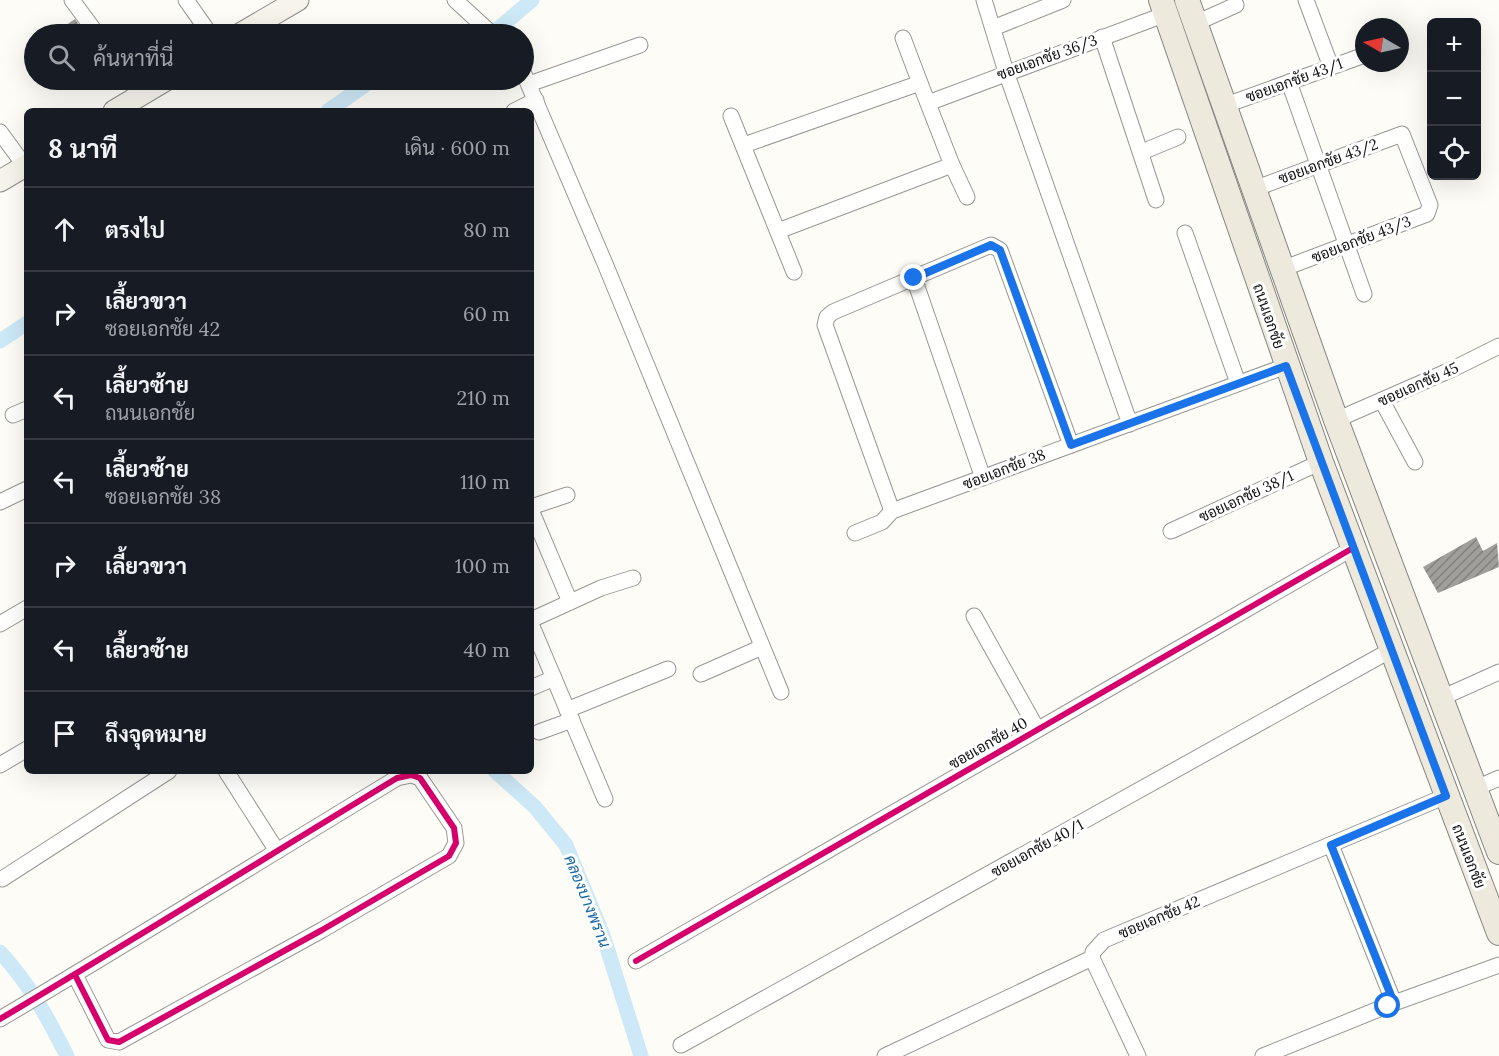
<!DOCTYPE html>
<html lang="th">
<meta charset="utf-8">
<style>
body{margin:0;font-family:Lora,Sarabun,serif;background:#242831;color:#f1f3f6}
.controls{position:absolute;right:18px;top:18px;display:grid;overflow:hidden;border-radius:9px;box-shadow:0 6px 24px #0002}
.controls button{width:54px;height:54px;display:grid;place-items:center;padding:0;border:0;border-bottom:2px solid #363941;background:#171b24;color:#f1f3f6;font:30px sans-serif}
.compass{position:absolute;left:1355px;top:18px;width:54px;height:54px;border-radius:50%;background:#171b24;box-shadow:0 6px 24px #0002;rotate:279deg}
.stop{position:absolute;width:18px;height:18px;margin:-14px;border:4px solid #1a73e8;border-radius:50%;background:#fff}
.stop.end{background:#1a73e8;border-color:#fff;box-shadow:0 2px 6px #0008}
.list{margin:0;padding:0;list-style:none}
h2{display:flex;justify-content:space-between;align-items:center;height:78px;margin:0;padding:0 24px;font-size:26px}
h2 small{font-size:20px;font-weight:400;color:#9ea1a6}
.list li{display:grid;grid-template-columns:39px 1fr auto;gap:18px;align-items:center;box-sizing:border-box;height:84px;padding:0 24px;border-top:2px solid #363941}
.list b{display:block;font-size:22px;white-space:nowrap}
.list p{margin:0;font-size:20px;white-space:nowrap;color:#9ea1a6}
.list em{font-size:20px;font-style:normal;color:#9ea1a6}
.icon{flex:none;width:33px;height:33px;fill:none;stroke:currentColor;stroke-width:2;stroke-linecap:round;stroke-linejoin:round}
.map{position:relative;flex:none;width:1499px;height:1056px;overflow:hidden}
.search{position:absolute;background:#171b24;box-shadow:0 6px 24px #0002;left:24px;top:24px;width:510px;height:66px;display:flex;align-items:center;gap:15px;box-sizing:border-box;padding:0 21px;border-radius:33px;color:#9ea1a6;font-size:22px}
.panel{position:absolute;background:#171b24;box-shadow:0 6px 24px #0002;left:24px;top:108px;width:510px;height:666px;border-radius:9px}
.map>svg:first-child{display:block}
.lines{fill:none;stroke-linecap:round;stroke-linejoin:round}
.canal{stroke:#cde8f7;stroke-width:15}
.building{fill:url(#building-hatch)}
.street-casing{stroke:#979795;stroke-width:17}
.secondary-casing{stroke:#8e8d8b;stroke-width:23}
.primary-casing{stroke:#858482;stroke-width:26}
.street{stroke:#fffffe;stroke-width:15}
.secondary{stroke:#f6f4eb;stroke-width:21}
.primary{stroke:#ede9dc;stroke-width:24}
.cycleway-casing{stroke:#fff;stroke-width:10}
.cycleway{stroke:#d6006c;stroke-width:6}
.route{stroke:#1a73e8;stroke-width:8}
.labels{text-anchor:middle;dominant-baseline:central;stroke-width:6;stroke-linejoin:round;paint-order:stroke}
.street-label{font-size:15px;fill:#111;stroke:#fff}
.water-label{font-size:16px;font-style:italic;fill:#1768a6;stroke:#fff}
</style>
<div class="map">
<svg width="1499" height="1056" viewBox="0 0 1499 1056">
<defs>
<pattern id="building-hatch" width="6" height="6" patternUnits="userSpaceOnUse" patternTransform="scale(1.5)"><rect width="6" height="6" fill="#a19f9c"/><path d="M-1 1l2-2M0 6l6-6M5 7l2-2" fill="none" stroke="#82807e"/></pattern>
</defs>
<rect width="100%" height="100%" fill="#fdfcf7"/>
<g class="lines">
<g class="canal">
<path d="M492 34 532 0"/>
<path d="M328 111 372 80"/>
<path d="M0 341 27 323"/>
<path d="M495 771 535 807 566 845 603 935 641 1056"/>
<path d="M0 952C29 983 48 1018 67 1056"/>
</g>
</g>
<g class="building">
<path d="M75 19 85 34H54V33Z"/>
<path d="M1476 537 1483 551 1497 543 1499 567 1438 593 1423 567Z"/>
</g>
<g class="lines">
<defs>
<g id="street">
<path d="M72 0 97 34"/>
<path d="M186 0 210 34"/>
<path d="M455 0 492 34"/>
<path d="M984 0 1006 72 1130 424"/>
<path d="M1306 0 1331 67"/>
<path d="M1196 23 1236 5"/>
<path d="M993 28 1063 0"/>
<path d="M1102 37 1156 200"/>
<path d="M903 38 920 83"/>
<path d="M524 74 606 266 781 692"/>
<path d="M129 80 141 95"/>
<path d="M1289 82 1364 294"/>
<path d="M529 84 640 45"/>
<path d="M928 103 1166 14"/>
<path d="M1226 105 1362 56"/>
<path d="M514 111 536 100"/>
<path d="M731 116 794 272"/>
<path d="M0 132 27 169"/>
<path d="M744 145 920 83 952 165 778 231"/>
<path d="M1142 152 1178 137"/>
<path d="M952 165 967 197"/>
<path d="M1254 189 1402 134 1430 205 1427 214 1282 269"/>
<path d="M1185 233 1238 383"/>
<path d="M914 278 983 478"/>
<path d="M1382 401 1415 462"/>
<path d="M13 415 27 409"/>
<path d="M1336 420 1455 368 1499 346"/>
<path d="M0 502 27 489"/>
<path d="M531 507 567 495"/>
<path d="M531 510 570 602"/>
<path d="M892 511 825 325 827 317 833 312 991 245 1000 250 1071 445"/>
<path d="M1171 531 1321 462"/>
<path d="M855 533 882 522 892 511 1286 366"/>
<path d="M974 616 1037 729"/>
<path d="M531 620 601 588 633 578"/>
<path d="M0 624 27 608"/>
<path d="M531 624 605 799"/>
<path d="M701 674 762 647"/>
<path d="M531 688 554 678"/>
<path d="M1439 699 1499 672"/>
<path d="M567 710 668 669"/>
<path d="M539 732 572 720"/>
<path d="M0 765 27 749"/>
<path d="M226 771 277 851"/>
<path d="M1474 789 1499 778"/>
<path d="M1331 845 1394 1003"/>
<path d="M2 879 169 771"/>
<path d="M1092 958 1138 1056"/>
<path d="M636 961 1353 548"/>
<path d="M0 1019C133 940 265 858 397 778L411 775 420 778 454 828 456 843 449 856 322 930 119 1042 108 1040 75 975"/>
<path d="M681 1045 1391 650"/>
<path d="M885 1056 1092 958 1093 952 1104 940 1446 796"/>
<path d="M1263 1056 1394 1003 1499 965"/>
</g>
<g id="secondary">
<path d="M240 34 298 0"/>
<path d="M114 111 166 80"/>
<path d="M0 181 27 165"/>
</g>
<g id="primary">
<path d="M1161 0 1321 462 1499 933"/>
<path d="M1187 0 1336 420 1499 852"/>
</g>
</defs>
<use href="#street" class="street-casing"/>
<use href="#secondary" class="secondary-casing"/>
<use href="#primary" class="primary-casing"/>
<use href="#street" class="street"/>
<use href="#secondary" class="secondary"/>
<use href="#primary" class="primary"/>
<defs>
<g id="cycleway">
<path d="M636 961 1353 548"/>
<path d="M0 1019C133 940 265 858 397 778L411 775 420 778 454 828 456 843 449 856 322 930 119 1042 108 1040 75 975"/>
</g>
</defs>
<use href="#cycleway" class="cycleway-casing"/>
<use href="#cycleway" class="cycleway"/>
</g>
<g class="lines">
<path class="route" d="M914 278 991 245 1000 250 1071 445 1286 366 1446 796 1331 845 1394 1003 1388 1006"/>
</g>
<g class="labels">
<g class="street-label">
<text transform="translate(1047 57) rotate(-20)">ซอยเอกชัย 36/3</text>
<text transform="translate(1294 80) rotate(-20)">ซอยเอกชัย 43/1</text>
<text transform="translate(1328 161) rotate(-20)">ซอยเอกชัย 43/2</text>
<text transform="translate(1361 239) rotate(-21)">ซอยเอกชัย 43/3</text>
<text transform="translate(1269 316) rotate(71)">ถนนเอกชัย</text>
<text transform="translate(1418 384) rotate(-24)">ซอยเอกชัย 45</text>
<text transform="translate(1004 469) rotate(-21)">ซอยเอกชัย 38</text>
<text transform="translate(1246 496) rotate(-25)">ซอยเอกชัย 38/1</text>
<text transform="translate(988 743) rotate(-30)">ซอยเอกชัย 40</text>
<text transform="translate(1037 848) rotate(-29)">ซอยเอกชัย 40/1</text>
<text transform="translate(1469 856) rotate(69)">ถนนเอกชัย</text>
<text transform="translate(1159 917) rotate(-23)">ซอยเอกชัย 42</text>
</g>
<g class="water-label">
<text transform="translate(588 901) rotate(68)">คลองบางพราน</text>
</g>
</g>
</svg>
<div class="controls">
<button>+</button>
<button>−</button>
<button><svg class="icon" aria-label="locate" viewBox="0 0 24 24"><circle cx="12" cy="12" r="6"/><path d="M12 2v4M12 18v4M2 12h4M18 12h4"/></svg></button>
</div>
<svg class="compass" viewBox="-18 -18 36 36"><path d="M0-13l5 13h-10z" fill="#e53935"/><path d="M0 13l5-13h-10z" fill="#9ea1a6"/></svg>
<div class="stop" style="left:1388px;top:1006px"></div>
<div class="stop end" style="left:914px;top:278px"></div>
<div class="search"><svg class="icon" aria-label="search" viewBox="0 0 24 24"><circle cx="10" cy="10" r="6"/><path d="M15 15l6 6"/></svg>ค้นหาที่นี่</div>
<section class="panel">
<h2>8 นาที<small>เดิน · 600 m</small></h2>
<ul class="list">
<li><svg class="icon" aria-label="ahead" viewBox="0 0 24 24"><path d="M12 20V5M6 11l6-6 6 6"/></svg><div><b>ตรงไป</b></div><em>80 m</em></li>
<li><svg class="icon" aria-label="right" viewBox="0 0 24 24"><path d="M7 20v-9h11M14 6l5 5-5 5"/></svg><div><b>เลี้ยวขวา</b><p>ซอยเอกชัย 42</p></div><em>60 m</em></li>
<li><svg class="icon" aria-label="left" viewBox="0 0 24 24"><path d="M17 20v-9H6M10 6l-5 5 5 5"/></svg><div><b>เลี้ยวซ้าย</b><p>ถนนเอกชัย</p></div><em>210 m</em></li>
<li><svg class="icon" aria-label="left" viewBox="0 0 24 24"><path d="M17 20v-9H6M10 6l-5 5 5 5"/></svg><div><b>เลี้ยวซ้าย</b><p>ซอยเอกชัย 38</p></div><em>110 m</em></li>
<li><svg class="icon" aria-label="right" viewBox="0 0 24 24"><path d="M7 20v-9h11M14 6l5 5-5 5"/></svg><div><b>เลี้ยวขวา</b></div><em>100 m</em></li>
<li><svg class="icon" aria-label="left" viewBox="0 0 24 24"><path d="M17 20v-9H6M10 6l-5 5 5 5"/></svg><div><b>เลี้ยวซ้าย</b></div><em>40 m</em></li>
<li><svg class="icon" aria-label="arrive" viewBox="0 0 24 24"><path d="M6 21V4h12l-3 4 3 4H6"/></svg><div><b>ถึงจุดหมาย</b></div></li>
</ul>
</section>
</div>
